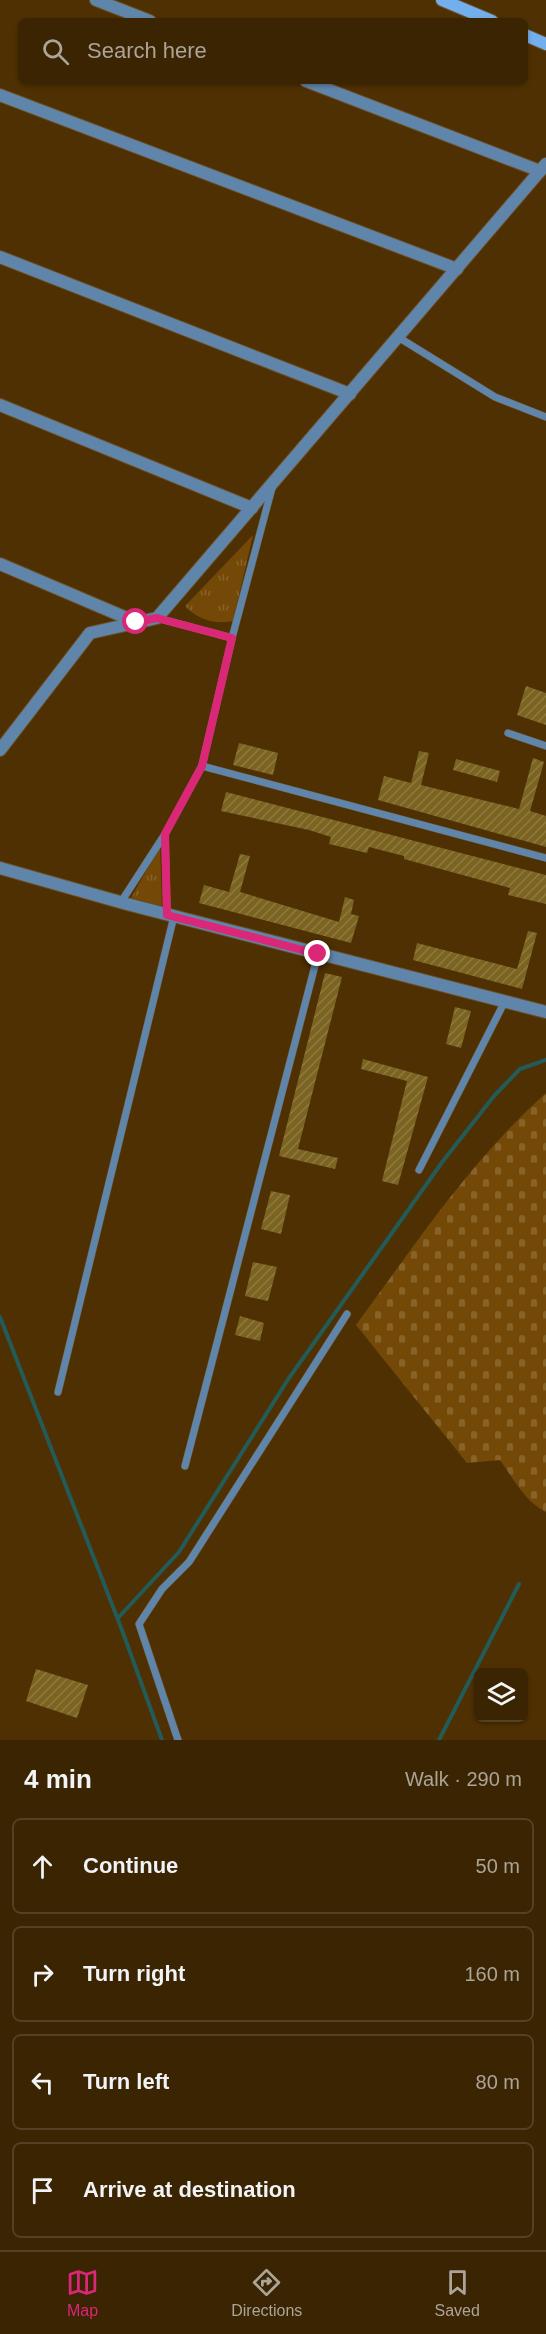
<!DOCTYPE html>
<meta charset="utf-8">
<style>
body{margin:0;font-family:Arial,sans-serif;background:#412c0c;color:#f1f3f6}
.controls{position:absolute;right:18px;bottom:18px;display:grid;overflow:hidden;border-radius:9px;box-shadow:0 2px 4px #0004}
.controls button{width:54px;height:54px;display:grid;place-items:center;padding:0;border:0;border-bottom:2px solid #544124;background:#3a2402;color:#f1f3f6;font:30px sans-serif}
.stop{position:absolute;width:18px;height:18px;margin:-14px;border:4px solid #db2777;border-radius:50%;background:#fff}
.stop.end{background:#db2777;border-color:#fff;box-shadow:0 2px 6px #0008}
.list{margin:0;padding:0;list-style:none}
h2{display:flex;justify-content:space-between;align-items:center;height:78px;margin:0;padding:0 24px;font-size:26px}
h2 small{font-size:20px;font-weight:400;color:#aba499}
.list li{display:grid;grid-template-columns:39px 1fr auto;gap:18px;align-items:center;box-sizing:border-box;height:96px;margin:0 12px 12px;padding:0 12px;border:2px solid #544124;border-radius:9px}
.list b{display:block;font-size:22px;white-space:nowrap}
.list em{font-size:20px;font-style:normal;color:#aba499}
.icon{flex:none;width:33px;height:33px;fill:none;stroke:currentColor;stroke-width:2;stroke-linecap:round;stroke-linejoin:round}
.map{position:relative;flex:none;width:546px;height:1740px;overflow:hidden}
.search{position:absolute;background:#3a2402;box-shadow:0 2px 4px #0004;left:18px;right:18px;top:18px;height:66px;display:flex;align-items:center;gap:15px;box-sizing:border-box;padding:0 21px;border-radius:9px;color:#aba499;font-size:22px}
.sheet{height:510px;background:#3a2402}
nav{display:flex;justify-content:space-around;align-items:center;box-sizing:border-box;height:84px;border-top:2px solid #544124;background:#3a2402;font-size:16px;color:#aba499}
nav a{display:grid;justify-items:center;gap:3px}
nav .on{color:#db2777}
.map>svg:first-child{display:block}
.grass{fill:url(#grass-tufts)}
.cemetery{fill:url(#cemetery-stones)}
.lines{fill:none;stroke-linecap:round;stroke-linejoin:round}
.stream{stroke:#235b58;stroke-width:4}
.building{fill:url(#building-hatch)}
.lane-casing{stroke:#6c4f25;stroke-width:8}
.street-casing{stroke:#6c4f25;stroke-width:14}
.secondary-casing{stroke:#6c4f25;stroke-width:14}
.lane{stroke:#6085aa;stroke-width:7}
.street{stroke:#6085aa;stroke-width:12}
.secondary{stroke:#73afec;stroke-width:12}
.route{stroke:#db2777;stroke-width:8}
</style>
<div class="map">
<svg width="546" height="1740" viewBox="0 0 546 1740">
<defs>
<pattern id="grass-tufts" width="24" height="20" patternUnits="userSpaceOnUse" patternTransform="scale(1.5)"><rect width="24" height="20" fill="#744907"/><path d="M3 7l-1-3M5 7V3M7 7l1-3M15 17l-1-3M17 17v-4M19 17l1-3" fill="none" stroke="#886329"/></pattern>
<pattern id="cemetery-stones" width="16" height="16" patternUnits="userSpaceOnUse" patternTransform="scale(1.5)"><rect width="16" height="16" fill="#744907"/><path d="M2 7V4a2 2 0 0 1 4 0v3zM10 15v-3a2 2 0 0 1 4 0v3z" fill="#886329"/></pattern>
<pattern id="building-hatch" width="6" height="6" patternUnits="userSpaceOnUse" patternTransform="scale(1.5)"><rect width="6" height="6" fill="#7b6421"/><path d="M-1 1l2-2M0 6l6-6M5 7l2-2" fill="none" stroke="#8e7a3f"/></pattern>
</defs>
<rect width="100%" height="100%" fill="#4e3003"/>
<g class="grass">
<path d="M253 535 233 621C215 625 197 619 185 606Z"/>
<path d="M160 846 162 906 131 898Z"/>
</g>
<path class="cemetery" d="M546 1093V1512C525 1502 513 1478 500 1460L467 1463 356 1325C415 1245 471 1160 546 1093Z"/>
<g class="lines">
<g class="stream">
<path d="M0 1317 122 1630 162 1740"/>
<path d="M118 1618 179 1552 289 1378 443 1161 494 1096 520 1069 546 1060"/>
<path d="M439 1740 519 1584"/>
</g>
</g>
<g class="building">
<path d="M526 686 546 693V725L517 715Z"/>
<path d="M239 743 278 753 273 775 233 765Z"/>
<path d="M419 751 429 753 421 785 519 809 533 758 544 762 530 811 546 816V847L378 800 384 776 411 783Z"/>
<path d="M456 759 500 771 497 782 453 770Z"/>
<path d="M226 792 546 875V904L508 895 510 888 404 859V856L369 847 367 853 329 844 331 837 309 830 221 811Z"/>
<path d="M240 854 250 856 240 892 339 922 345 897 354 900 351 914 359 916 351 943 199 903 204 885 229 892Z"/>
<path d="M528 931 537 933 522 989 413 960 417 943 517 969Z"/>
<path d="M325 973 342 977 298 1149 338 1158 335 1169 279 1156Z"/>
<path d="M455 1007 471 1011 461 1048 446 1044Z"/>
<path d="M363 1059 428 1077 398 1185 382 1181 407 1081 361 1069Z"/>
<path d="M271 1191 290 1195 281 1234 261 1229Z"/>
<path d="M253 1262 277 1267 268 1301 245 1296Z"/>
<path d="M240 1316 264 1323 260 1341 235 1335Z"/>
<path d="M36 1669 88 1685 77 1718 26 1701Z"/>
</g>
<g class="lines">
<defs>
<g id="lane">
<path d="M398 337 495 397 546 417"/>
<path d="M157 618 232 638 202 766 165 834 167 914"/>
<path d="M232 638 272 488"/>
<path d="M508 733 546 746"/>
<path d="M202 766 546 858"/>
<path d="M121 902 165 834"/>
<path d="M419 1170 505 1001"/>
<path d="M58 1392 174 916"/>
<path d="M185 1466 318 954"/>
<path d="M178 1740 139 1624 162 1589 189 1562 347 1314"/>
</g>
<g id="street">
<path d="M96 0 150 21"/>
<path d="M306 81 540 171"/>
<path d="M0 95 457 269"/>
<path d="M0 257 350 394"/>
<path d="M0 405 252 508"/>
<path d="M0 564 136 622"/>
<path d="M0 750 90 633 157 618 546 164"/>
<path d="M0 868 127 904 546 1012"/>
</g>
<g id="secondary">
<path d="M442 0 492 21"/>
<path d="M525 35 546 44"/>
</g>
</defs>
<use href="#lane" class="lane-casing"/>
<use href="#street" class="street-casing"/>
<use href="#secondary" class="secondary-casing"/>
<use href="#lane" class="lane"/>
<use href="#street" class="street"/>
<use href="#secondary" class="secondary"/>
</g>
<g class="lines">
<path class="route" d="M136 622 157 618 232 638 202 766 165 834 167 915 318 954"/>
</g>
</svg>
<div class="controls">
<button><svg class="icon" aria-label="layers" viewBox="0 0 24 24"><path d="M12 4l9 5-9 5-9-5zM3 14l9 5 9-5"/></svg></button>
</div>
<div class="stop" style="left:136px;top:622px"></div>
<div class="stop end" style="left:318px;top:954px"></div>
<div class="search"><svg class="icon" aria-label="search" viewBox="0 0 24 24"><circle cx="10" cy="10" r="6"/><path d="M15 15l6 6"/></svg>Search here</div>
</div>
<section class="sheet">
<h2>4 min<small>Walk · 290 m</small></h2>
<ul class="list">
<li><svg class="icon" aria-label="ahead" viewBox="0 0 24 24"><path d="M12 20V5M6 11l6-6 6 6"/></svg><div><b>Continue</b></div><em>50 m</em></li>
<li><svg class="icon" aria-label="right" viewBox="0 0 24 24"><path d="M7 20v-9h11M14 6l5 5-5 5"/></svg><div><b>Turn right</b></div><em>160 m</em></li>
<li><svg class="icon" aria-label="left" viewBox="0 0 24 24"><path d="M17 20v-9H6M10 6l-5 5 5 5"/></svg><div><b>Turn left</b></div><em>80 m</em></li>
<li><svg class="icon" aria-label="arrive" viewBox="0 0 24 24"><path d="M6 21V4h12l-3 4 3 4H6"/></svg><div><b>Arrive at destination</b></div></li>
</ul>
</section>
<nav>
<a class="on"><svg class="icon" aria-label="map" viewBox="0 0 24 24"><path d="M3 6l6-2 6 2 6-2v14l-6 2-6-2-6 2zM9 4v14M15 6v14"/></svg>Map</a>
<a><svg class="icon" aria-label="directions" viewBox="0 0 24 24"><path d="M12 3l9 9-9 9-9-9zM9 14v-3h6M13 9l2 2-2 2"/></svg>Directions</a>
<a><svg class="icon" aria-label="saved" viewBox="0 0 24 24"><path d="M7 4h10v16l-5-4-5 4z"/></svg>Saved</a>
</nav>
